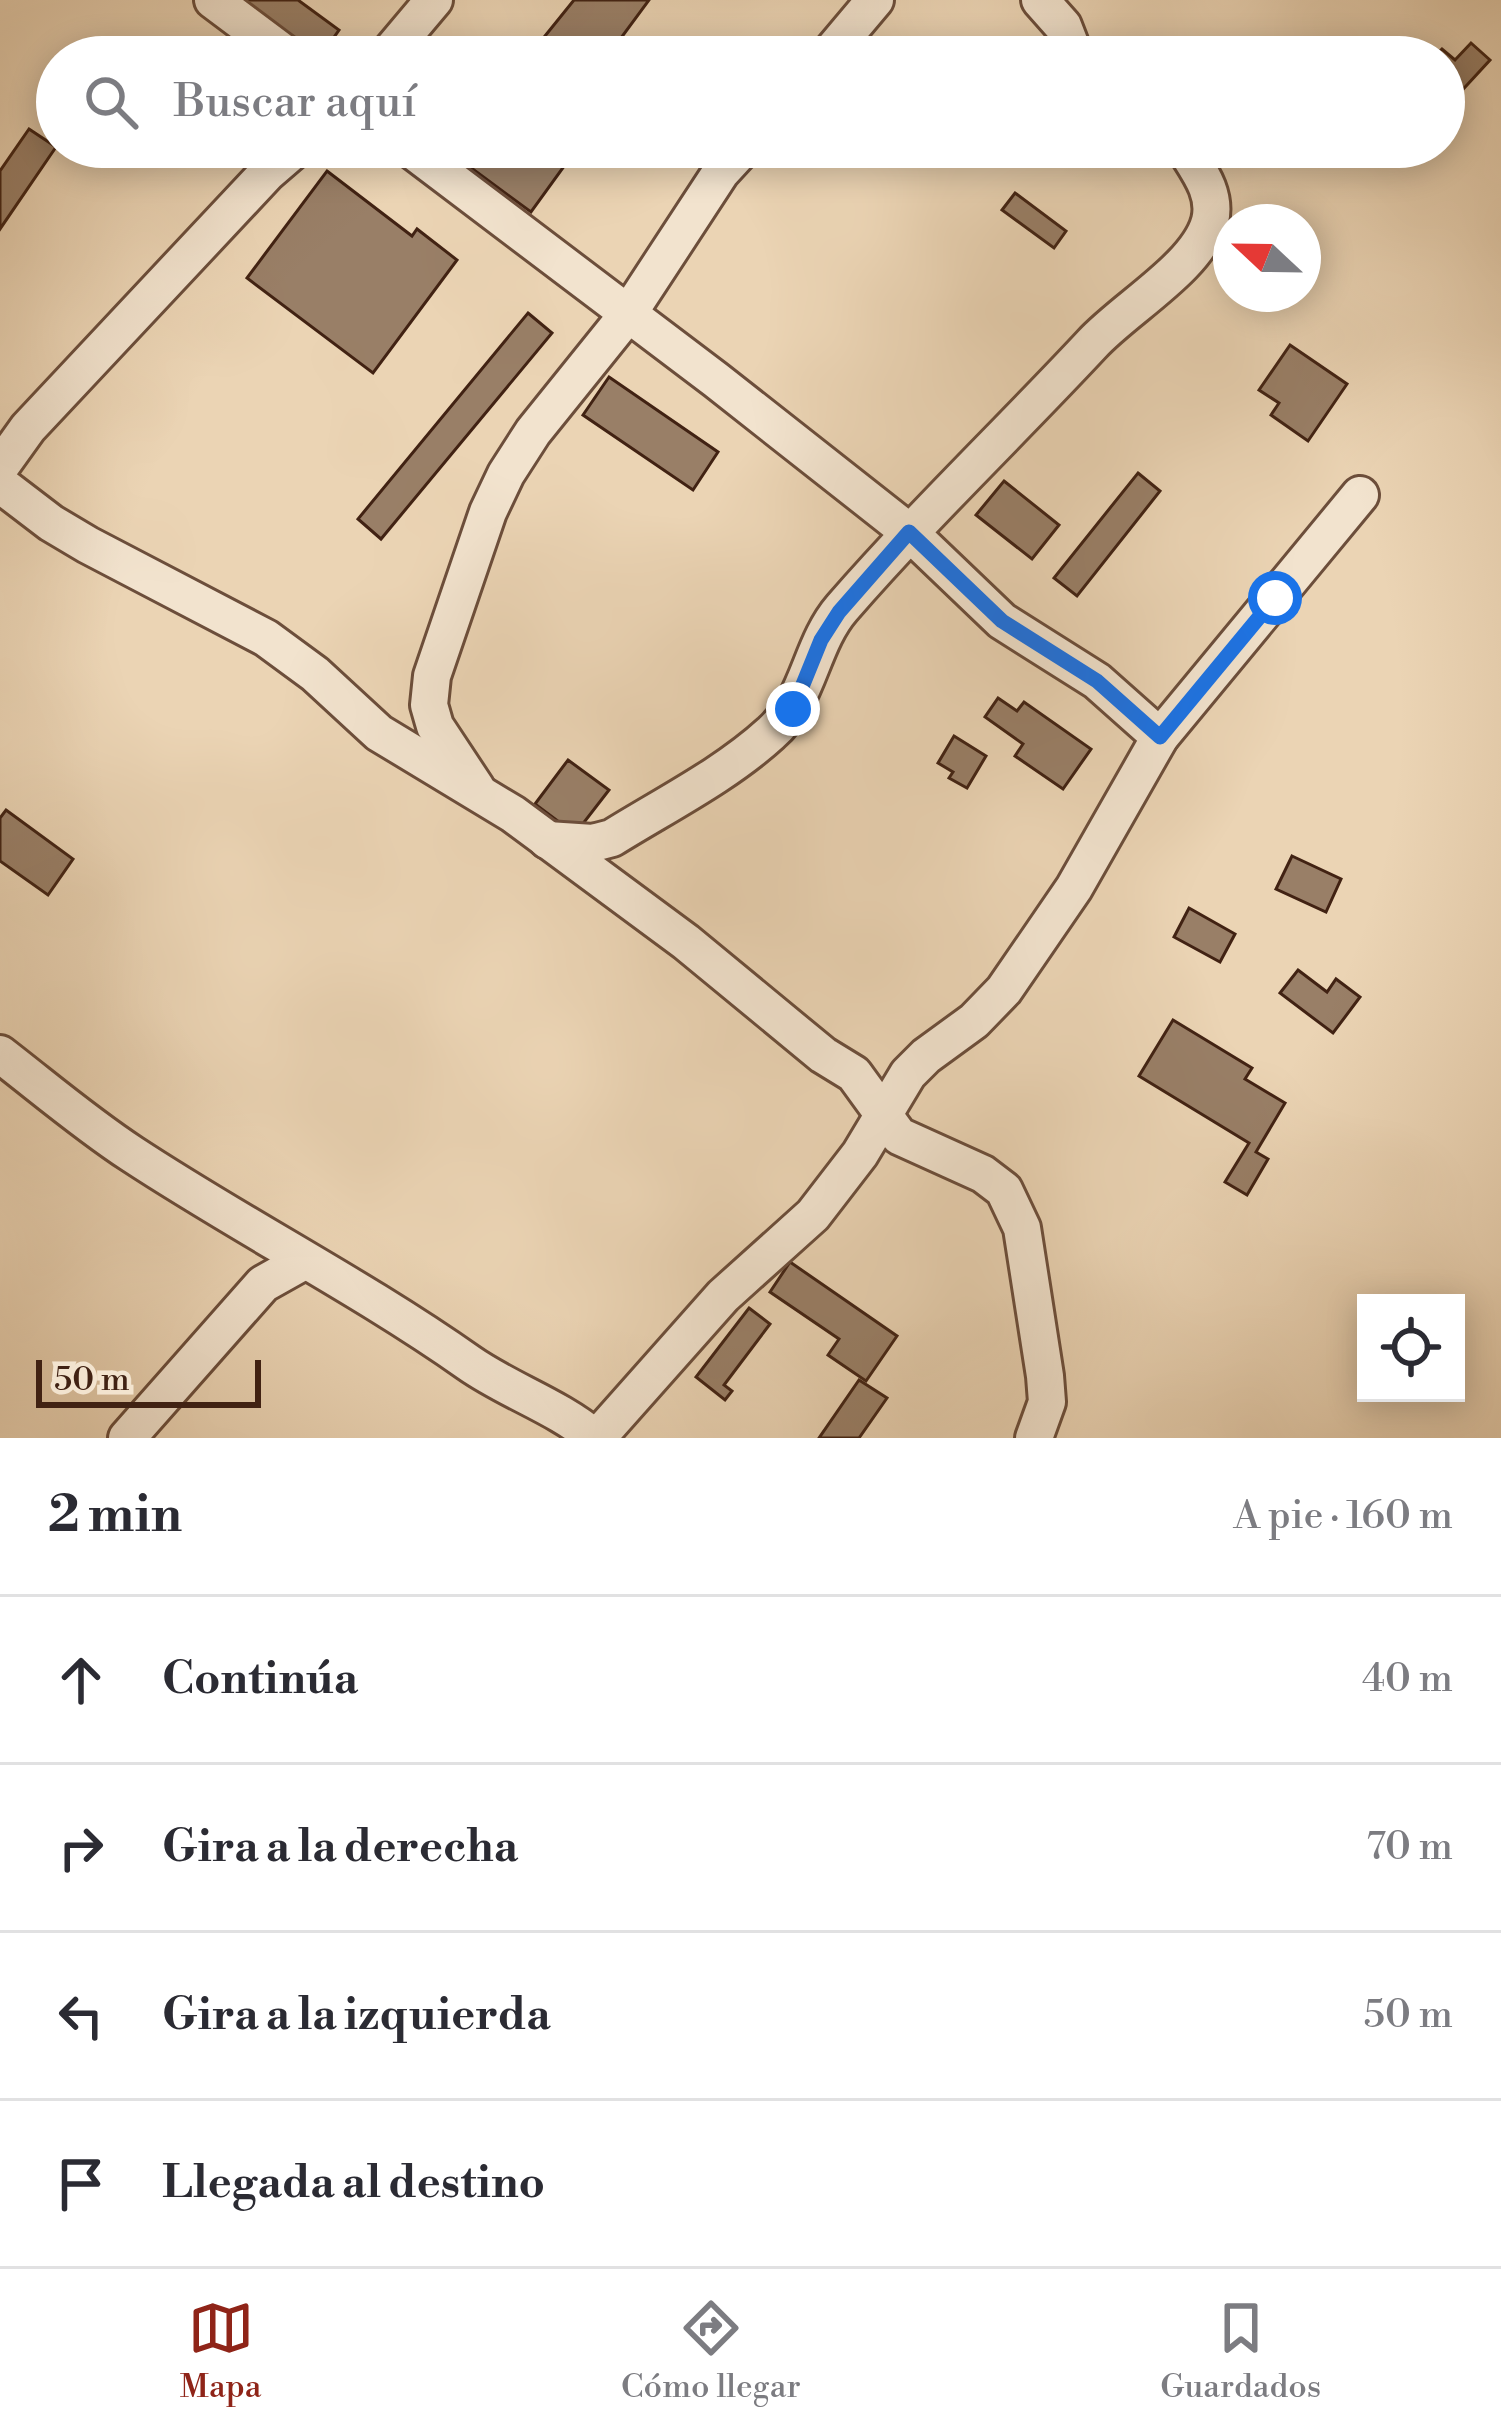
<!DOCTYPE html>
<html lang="es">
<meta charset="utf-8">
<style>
body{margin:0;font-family:"Libre Bodoni",serif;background:#f2f2f3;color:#2b2b33}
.controls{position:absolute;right:36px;bottom:36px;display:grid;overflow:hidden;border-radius:0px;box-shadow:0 6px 30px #0003}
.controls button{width:108px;height:108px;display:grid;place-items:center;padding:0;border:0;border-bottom:3px solid #e1e1e2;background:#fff;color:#2b2b33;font:60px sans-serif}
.compass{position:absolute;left:1213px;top:204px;width:108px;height:108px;border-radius:50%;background:#fff;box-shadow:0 6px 30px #0003;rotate:292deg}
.scale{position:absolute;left:36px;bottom:30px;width:225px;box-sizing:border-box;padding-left:12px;border:6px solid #412213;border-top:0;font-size:33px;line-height:42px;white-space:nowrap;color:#412213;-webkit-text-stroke:9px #f2e3ce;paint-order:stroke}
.stop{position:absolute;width:36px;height:36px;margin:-27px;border:9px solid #1a73e8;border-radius:50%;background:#fff}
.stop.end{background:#1a73e8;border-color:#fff;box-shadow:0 3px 12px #0008}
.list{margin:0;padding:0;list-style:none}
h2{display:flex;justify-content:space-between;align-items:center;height:156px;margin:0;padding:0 48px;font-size:51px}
h2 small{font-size:39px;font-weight:400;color:#7c7c81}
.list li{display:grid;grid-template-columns:78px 1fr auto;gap:36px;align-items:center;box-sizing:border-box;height:168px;padding:0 48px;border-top:3px solid #e1e1e2}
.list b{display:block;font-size:45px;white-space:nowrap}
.list em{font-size:39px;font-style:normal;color:#7c7c81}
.icon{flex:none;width:66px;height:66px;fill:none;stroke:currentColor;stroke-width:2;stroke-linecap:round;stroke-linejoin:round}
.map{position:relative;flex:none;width:1501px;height:1438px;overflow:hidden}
.search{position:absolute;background:#fff;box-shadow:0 6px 30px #0003;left:36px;right:36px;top:36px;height:132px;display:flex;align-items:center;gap:30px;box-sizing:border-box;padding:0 42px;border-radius:66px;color:#7c7c81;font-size:45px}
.sheet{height:828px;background:#fff}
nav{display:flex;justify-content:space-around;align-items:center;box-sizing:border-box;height:168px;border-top:3px solid #e1e1e2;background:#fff;font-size:33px;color:#7c7c81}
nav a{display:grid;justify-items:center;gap:6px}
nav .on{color:#8f2418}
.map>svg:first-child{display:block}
.building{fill:#997f67;stroke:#412213;stroke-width:3}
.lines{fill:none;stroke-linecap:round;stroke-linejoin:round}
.minor-casing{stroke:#6c4e3b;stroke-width:42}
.minor{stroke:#f2e3ce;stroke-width:36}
.route{stroke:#1a73e8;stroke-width:15}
</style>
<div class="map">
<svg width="1501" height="1438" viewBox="0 0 1501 1438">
<rect width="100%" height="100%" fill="#ebd4b4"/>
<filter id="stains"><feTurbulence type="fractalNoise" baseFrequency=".00167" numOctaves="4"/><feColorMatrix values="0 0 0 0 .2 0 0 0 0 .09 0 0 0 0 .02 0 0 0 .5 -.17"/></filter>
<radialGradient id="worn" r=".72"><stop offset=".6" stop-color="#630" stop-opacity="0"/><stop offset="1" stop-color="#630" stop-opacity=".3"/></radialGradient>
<g class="building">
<path d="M225 0H298L339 30 320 57H305Z"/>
<path d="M574 0H649L607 57H528Z"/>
<path d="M1471 43 1490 60 1444 110V57H1434L1442 49 1455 60Z"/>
<path d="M29 129 56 147 0 229V171Z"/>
<path d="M456 147H578L531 212 451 153Z"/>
<path d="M327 171 412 236 417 229 457 260 373 373 247 278Z"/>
<path d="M1015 193 1066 231 1054 248 1002 210Z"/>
<path d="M528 313 552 333 381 539 358 519Z"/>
<path d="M1290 345 1347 384 1308 441 1271 415 1279 403 1259 390Z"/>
<path d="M609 377 718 452 693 490 583 415Z"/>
<path d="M1138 473 1160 491 1077 596 1054 578Z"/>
<path d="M1004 481 1059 525 1032 559 976 515Z"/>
<path d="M998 698 1017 711 1024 702 1091 749 1063 789 1015 756 1023 744 985 717Z"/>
<path d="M954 736 986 756 967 788 949 778 953 772 938 763Z"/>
<path d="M568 760 609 790 575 834 535 804Z"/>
<path d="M6 810 73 859 48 895 0 861V818Z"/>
<path d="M1292 856 1341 879 1326 912 1276 889Z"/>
<path d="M1189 908 1235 934 1220 962 1174 937Z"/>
<path d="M1298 970 1327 992 1336 979 1360 997 1333 1033 1280 993Z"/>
<path d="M1173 1020 1252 1068 1245 1079 1285 1103 1256 1152 1268 1159 1247 1195 1225 1182 1249 1143 1139 1076Z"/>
<path d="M790 1262 897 1336 866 1381 828 1355 839 1339 770 1292Z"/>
<path d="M749 1308 770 1324 724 1385 732 1391 725 1400 696 1377Z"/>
<path d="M859 1380 887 1398 859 1438H819Z"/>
</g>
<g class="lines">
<defs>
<g id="minor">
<path d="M213 0 289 57"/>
<path d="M1040 0 1063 26 1075 57"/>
<path d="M386 57 434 0"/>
<path d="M827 57 875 0"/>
<path d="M408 147 716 380 909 532 1002 621 1097 681 1160 737"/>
<path d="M0 467 28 428 268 172 297 147"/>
<path d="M0 484 51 523 88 545 266 638 315 674 379 733 513 814 686 942 823 1055 854 1074 899 1136 983 1174 1004 1190 1022 1228 1045 1376 1047 1402 1034 1438"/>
<path d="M476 788 435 726 429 705 432 676 488 512 506 474 533 432 628 314 721 172 744 147"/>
<path d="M547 840 593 843 612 838C665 805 725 775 771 733 809 700 810 645 842 608 922 516 1009 433 1092 344 1125 308 1198 267 1210 221 1217 193 1198 170 1184 147"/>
<path d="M0 1054C44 1088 86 1124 132 1154 243 1227 361 1287 469 1363 509 1391 557 1406 595 1438"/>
<path d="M127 1438 263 1284 304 1261"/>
<path d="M597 1438 723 1296 813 1215 860 1154 908 1074 926 1056 974 1021 1004 990 1074 888 1160 737 1360 495"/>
</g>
</defs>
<use href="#minor" class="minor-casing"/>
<use href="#minor" class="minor"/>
</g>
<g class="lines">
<path class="route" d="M793 709 821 640 839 612 909 532 1002 621 1097 681 1160 737 1275 598"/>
</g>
<rect width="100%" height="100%" filter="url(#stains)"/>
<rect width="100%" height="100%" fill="url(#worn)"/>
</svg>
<div class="controls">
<button><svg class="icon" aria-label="locate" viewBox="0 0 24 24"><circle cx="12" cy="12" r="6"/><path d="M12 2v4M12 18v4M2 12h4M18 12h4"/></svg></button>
</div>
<svg class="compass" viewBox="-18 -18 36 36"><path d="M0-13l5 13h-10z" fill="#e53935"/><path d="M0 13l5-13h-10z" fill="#7c7c81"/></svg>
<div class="scale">50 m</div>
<div class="stop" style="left:1275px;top:598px"></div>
<div class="stop end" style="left:793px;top:709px"></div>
<div class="search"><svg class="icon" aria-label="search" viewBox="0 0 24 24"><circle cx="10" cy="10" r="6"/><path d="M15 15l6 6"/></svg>Buscar aquí</div>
</div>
<section class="sheet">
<h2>2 min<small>A pie · 160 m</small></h2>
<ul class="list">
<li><svg class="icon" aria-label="ahead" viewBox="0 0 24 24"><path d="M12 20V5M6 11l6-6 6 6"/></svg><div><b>Continúa</b></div><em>40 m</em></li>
<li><svg class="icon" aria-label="right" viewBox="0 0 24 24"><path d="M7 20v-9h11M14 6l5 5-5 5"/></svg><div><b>Gira a la derecha</b></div><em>70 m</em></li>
<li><svg class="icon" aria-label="left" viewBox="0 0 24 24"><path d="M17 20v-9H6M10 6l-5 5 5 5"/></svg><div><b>Gira a la izquierda</b></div><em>50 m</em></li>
<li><svg class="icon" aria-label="arrive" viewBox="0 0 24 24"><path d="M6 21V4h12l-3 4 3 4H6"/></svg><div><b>Llegada al destino</b></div></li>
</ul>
</section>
<nav>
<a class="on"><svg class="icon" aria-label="map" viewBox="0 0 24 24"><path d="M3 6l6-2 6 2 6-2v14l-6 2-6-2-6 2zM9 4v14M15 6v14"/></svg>Mapa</a>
<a><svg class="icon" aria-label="directions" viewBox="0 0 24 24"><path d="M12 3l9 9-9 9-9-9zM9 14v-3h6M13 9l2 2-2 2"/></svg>Cómo llegar</a>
<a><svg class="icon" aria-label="saved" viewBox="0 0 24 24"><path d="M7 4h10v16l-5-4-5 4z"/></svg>Guardados</a>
</nav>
